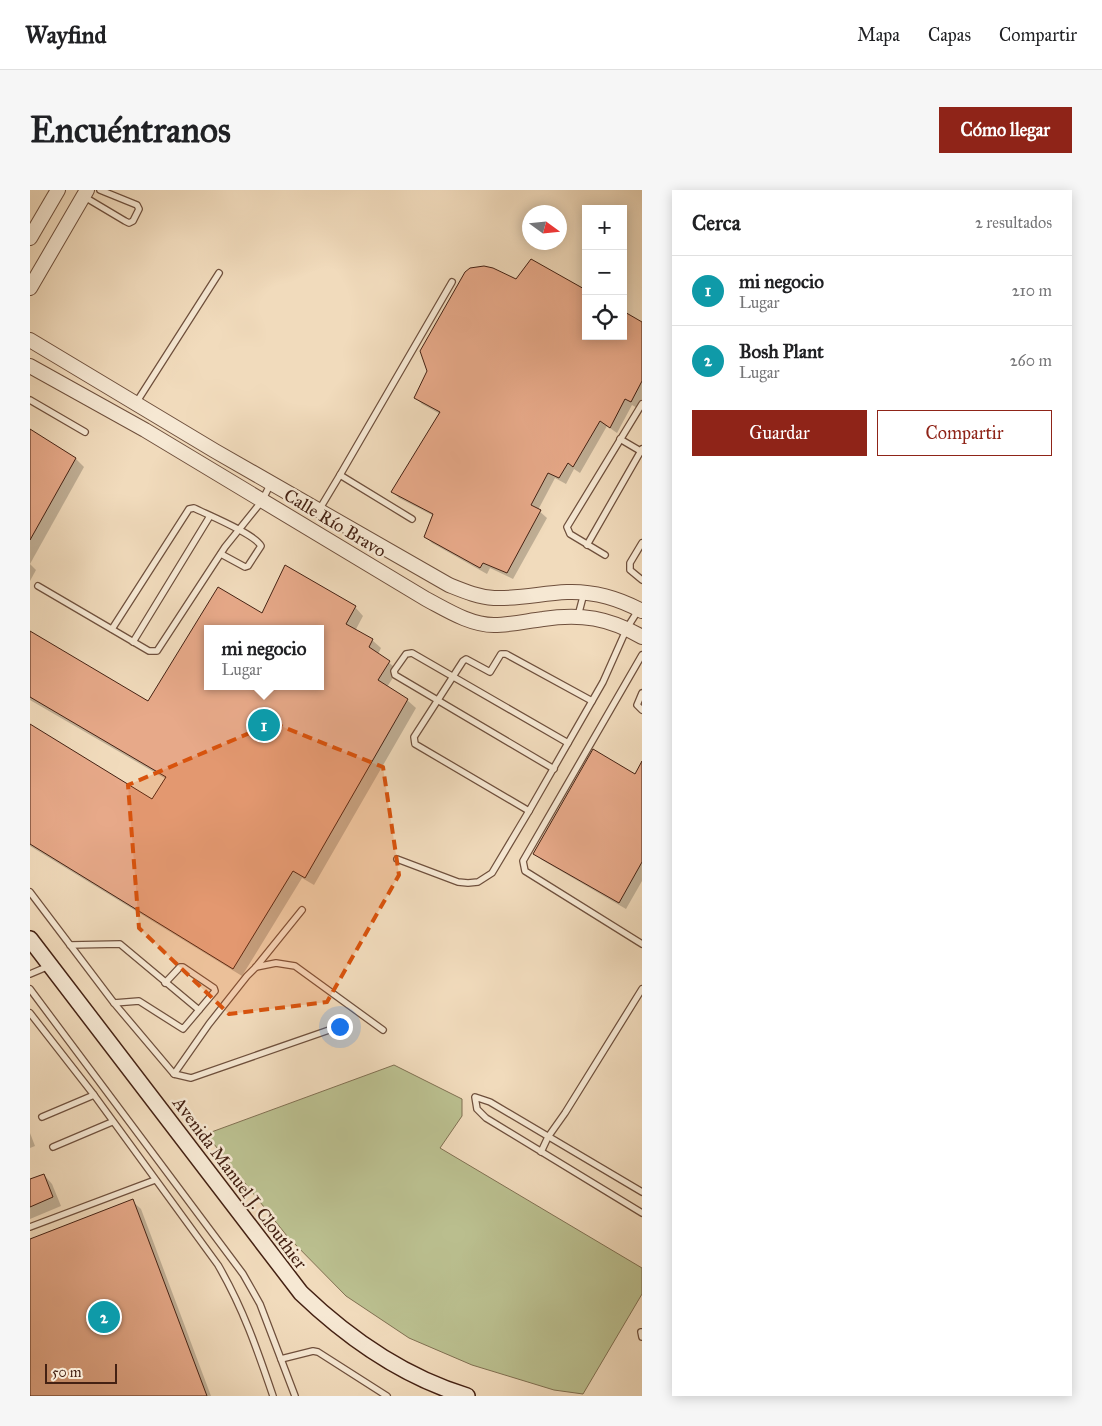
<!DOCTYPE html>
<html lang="es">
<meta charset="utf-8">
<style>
body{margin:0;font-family:"IM FELL Great Primer",serif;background:#f6f6f6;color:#202124}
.controls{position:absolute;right:15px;top:15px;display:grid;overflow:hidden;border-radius:0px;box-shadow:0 2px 12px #0003}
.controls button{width:45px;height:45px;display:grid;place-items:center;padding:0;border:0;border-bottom:1px solid #e0e0e0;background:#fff;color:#202124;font:25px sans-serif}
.compass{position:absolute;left:492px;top:15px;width:45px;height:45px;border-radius:50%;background:#fff;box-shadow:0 2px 12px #0003;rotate:105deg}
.scale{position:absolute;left:15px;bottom:12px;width:72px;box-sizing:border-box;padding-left:5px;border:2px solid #442113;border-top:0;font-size:14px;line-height:18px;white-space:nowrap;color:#442113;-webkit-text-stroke:4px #f6e8d3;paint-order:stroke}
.you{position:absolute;left:309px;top:836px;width:18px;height:18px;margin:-12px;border:4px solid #fff;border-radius:50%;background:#1a73e8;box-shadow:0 0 0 8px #1a73e833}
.badge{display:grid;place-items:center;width:32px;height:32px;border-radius:50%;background:#8f2418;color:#fff;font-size:16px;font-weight:700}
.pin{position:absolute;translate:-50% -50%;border:2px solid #fff;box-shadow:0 1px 5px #0006}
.popup{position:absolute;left:174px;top:435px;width:120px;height:65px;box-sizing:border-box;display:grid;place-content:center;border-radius:0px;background:#fff;filter:drop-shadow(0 1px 4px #0005);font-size:16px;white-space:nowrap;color:#757577}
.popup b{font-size:19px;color:#202124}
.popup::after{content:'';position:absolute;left:50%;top:100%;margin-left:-10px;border:10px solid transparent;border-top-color:#fff}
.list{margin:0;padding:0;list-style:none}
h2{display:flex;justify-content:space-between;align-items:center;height:65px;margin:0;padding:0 20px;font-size:21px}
h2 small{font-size:16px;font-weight:400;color:#757577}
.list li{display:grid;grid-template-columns:32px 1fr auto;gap:15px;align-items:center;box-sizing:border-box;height:70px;padding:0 20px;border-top:1px solid #e0e0e0}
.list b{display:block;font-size:19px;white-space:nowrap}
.list p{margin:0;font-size:16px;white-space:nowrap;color:#757577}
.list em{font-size:16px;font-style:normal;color:#757577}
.actions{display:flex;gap:10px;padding:15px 20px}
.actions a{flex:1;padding:11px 0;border:1px solid #8f2418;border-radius:0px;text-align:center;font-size:18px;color:#8f2418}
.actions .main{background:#8f2418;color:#fff}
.icon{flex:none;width:28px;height:28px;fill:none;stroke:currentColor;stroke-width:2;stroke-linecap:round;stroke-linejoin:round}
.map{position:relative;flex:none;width:612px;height:1206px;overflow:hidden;border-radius:0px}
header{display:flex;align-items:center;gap:30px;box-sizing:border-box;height:70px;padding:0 25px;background:#fff;border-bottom:1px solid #e0e0e0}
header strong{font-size:24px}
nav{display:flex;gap:28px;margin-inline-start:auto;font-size:18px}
.intro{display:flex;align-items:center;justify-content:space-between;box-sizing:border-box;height:120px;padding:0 30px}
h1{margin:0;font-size:35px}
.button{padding:12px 22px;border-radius:0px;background:#8f2418;color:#fff;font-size:18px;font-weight:700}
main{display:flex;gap:30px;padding:0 30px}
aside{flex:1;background:#fff;border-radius:0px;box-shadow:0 2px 12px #0003}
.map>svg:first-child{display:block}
.green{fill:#bbc090;stroke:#807052}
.shadow{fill:#0003;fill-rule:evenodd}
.building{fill:#e7a989;stroke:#442113;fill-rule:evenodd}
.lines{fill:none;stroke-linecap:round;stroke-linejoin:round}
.service-casing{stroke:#6f503d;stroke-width:8}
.tertiary-casing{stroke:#6f503d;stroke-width:16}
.secondary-casing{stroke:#442113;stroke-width:18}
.service{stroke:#f6e8d3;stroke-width:5.5}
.tertiary{stroke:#f6e8d3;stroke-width:14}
.secondary{stroke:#f6e8d3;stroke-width:15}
.marked{fill:#d8530d;fill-opacity:0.2;stroke:#d8530d;stroke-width:4;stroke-dasharray:10 6;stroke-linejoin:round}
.labels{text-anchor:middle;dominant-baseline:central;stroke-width:5;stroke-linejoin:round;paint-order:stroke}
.street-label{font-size:18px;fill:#442113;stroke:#f6e8d3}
</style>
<header>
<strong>Wayfind</strong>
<nav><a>Mapa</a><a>Capas</a><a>Compartir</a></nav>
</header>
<div class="intro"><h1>Encuéntranos</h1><a class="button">Cómo llegar</a></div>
<main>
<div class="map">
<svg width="612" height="1206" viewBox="0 0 612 1206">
<rect width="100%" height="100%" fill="#f1dbbc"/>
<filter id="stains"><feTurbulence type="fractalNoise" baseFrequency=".004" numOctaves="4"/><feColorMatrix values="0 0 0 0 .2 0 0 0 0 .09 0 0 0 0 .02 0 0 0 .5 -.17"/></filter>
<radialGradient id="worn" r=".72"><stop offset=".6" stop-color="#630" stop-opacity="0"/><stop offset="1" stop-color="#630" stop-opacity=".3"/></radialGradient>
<path class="green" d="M364 875 432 909V926L410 958 612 1078V1104L553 1204 524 1200 442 1175 379 1148 316 1106 257 1046 176 944Z"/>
<g class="shadow">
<path d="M612 133V209L607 218 602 215 587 243 577 236 550 283 544 279 536 294 525 288 508 320 517 328 483 389 460 378 457 384 402 353 396 347 404 326 369 308 363 302 410 224 392 214 386 208 556 146H593Z"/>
<path d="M0 240 46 269 54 277 0 374Z"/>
<path d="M0 374 6 380 0 391Z"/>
<path d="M188 399 233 425 325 417 333 426 325 441 342 450 351 458 348 464 368 480 357 497 377 510 386 518 284 695 272 688 212 786 0 656V535L123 611 136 589 0 510V443L119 512ZM178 439H290V496H178Z"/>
<path d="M612 574V691L596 719 512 670 505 663 605 585Z"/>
<path d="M0 943 5 956 0 958Z"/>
<path d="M14 985 22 994 31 1016 0 1029V991Z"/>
<path d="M102 1011 111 1019 181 1206H0V1050Z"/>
</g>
<g class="building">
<path d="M501 69 556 100V146H593V121L612 132V191L601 212 595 209 580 238 570 231 543 277 538 273 529 288 518 283 501 315 511 320 477 383 453 373 450 378 394 347 403 324 361 302 410 222 384 208 397 181 390 161 435 82 440 78 454 76 463 78 486 89Z"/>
<path d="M0 239 46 268 0 350Z"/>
<path d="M255 375 326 416 316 434 343 449 339 457 360 471 348 490 378 509 275 688 263 681 203 779 0 654V534L122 609 136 587 0 507V441L118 511 188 397 232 423ZM178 439H290V496H178Z"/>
<path d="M563 559 605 584 612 571V672L589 713 503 664Z"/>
<path d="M14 984 23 1007 0 1017V989Z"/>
<path d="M103 1009 177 1206H0V1049Z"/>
</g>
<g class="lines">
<defs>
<g id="service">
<path d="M53 6 95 31 99 33 103 31 109 19 107 15 70 0"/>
<path d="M0 210 55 242"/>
<path d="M106 213 189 83"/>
<path d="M590 249 612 262"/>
<path d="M310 285 422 92"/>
<path d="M289 320 310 285 382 329"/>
<path d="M612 353 600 373V380L612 390"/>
<path d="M557 355 612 259"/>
<path d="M575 365 540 344 537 337 612 214"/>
<path d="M8 396 119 461H127L195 357 232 311 241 293"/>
<path d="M548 426 554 403"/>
<path d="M82 439 159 319 164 318C178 325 225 344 231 356L218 376 215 377 191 364"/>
<path d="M103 452 180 326"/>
<path d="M612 465 493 671 495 681 612 754"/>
<path d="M612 503 607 515 612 520"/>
<path d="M524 579 365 485 364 481 376 464 382 463 538 553"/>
<path d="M499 621 385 554 384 547 433 471 436 469 460 482 471 464H476L562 511"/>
<path d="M367 669 428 692 438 693 448 692 462 683 499 621 573 492 597 438 609 419"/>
<path d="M0 702 84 813 144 884 161 888 302 839"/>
<path d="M40 755 90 754 169 820"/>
<path d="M226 777 246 773 265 776 353 840"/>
<path d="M0 784 19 776"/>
<path d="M0 799 213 1084 230 1114 265 1206"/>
<path d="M84 813 109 811 153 839 185 801 184 798 153 777H150L135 793"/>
<path d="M0 823 64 905 188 1075C213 1118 227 1159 243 1206"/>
<path d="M144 884 179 834 217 786 226 777 272 720"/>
<path d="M12 927 64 905"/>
<path d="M23 957 82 932"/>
<path d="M511 962 518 947 535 923 612 799"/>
<path d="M612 1002 460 912 445 907 447 919 456 928 612 1023"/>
<path d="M0 1037 125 990"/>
<path d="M611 1142 612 1147"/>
<path d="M251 1169 283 1161 288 1162 357 1206"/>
</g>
<g id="tertiary">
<path d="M0 48 28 0"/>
<path d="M0 98 57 0"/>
<path d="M0 150 185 261 419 395C434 401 448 407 464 408 489 409 513 403 537 402 563 401 590 409 612 421"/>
<path d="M0 176 115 240 396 409C417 420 440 435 464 435 480 435 497 431 513 429 551 423 579 428 612 447"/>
</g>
<path id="secondary" d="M0 749 271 1103C318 1148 374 1187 437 1206"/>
</defs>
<use href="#service" class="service-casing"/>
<use href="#tertiary" class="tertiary-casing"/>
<use href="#secondary" class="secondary-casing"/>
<use href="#service" class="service"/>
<use href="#tertiary" class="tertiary"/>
<use href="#secondary" class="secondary"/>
</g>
<path class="marked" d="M243 533 353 577 369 685 297 812 199 824 109 738 98 595Z"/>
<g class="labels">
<g class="street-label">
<text transform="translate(305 333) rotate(31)">Calle Río Bravo</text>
<text transform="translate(210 993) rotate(53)">Avenida Manuel J. Clouthier</text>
</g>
</g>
<rect width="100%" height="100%" filter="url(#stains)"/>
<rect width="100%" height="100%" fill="url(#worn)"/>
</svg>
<div class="controls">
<button>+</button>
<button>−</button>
<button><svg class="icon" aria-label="locate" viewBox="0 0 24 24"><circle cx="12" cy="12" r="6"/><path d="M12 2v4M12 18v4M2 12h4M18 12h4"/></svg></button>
</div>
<svg class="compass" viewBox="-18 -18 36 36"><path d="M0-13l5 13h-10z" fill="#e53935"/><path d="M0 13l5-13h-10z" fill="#757577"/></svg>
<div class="scale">50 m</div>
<div class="you"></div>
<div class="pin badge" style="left:234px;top:535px;background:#0f9aa8">1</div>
<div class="popup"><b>mi negocio</b>Lugar</div>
<div class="pin badge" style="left:74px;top:1127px;background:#0f9aa8">2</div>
</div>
<aside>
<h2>Cerca<small>2 resultados</small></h2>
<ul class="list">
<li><span class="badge" style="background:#0f9aa8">1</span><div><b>mi negocio</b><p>Lugar</p></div><em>210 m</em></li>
<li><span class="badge" style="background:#0f9aa8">2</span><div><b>Bosh Plant</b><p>Lugar</p></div><em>260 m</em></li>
</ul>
<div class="actions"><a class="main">Guardar</a><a>Compartir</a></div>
</aside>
</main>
